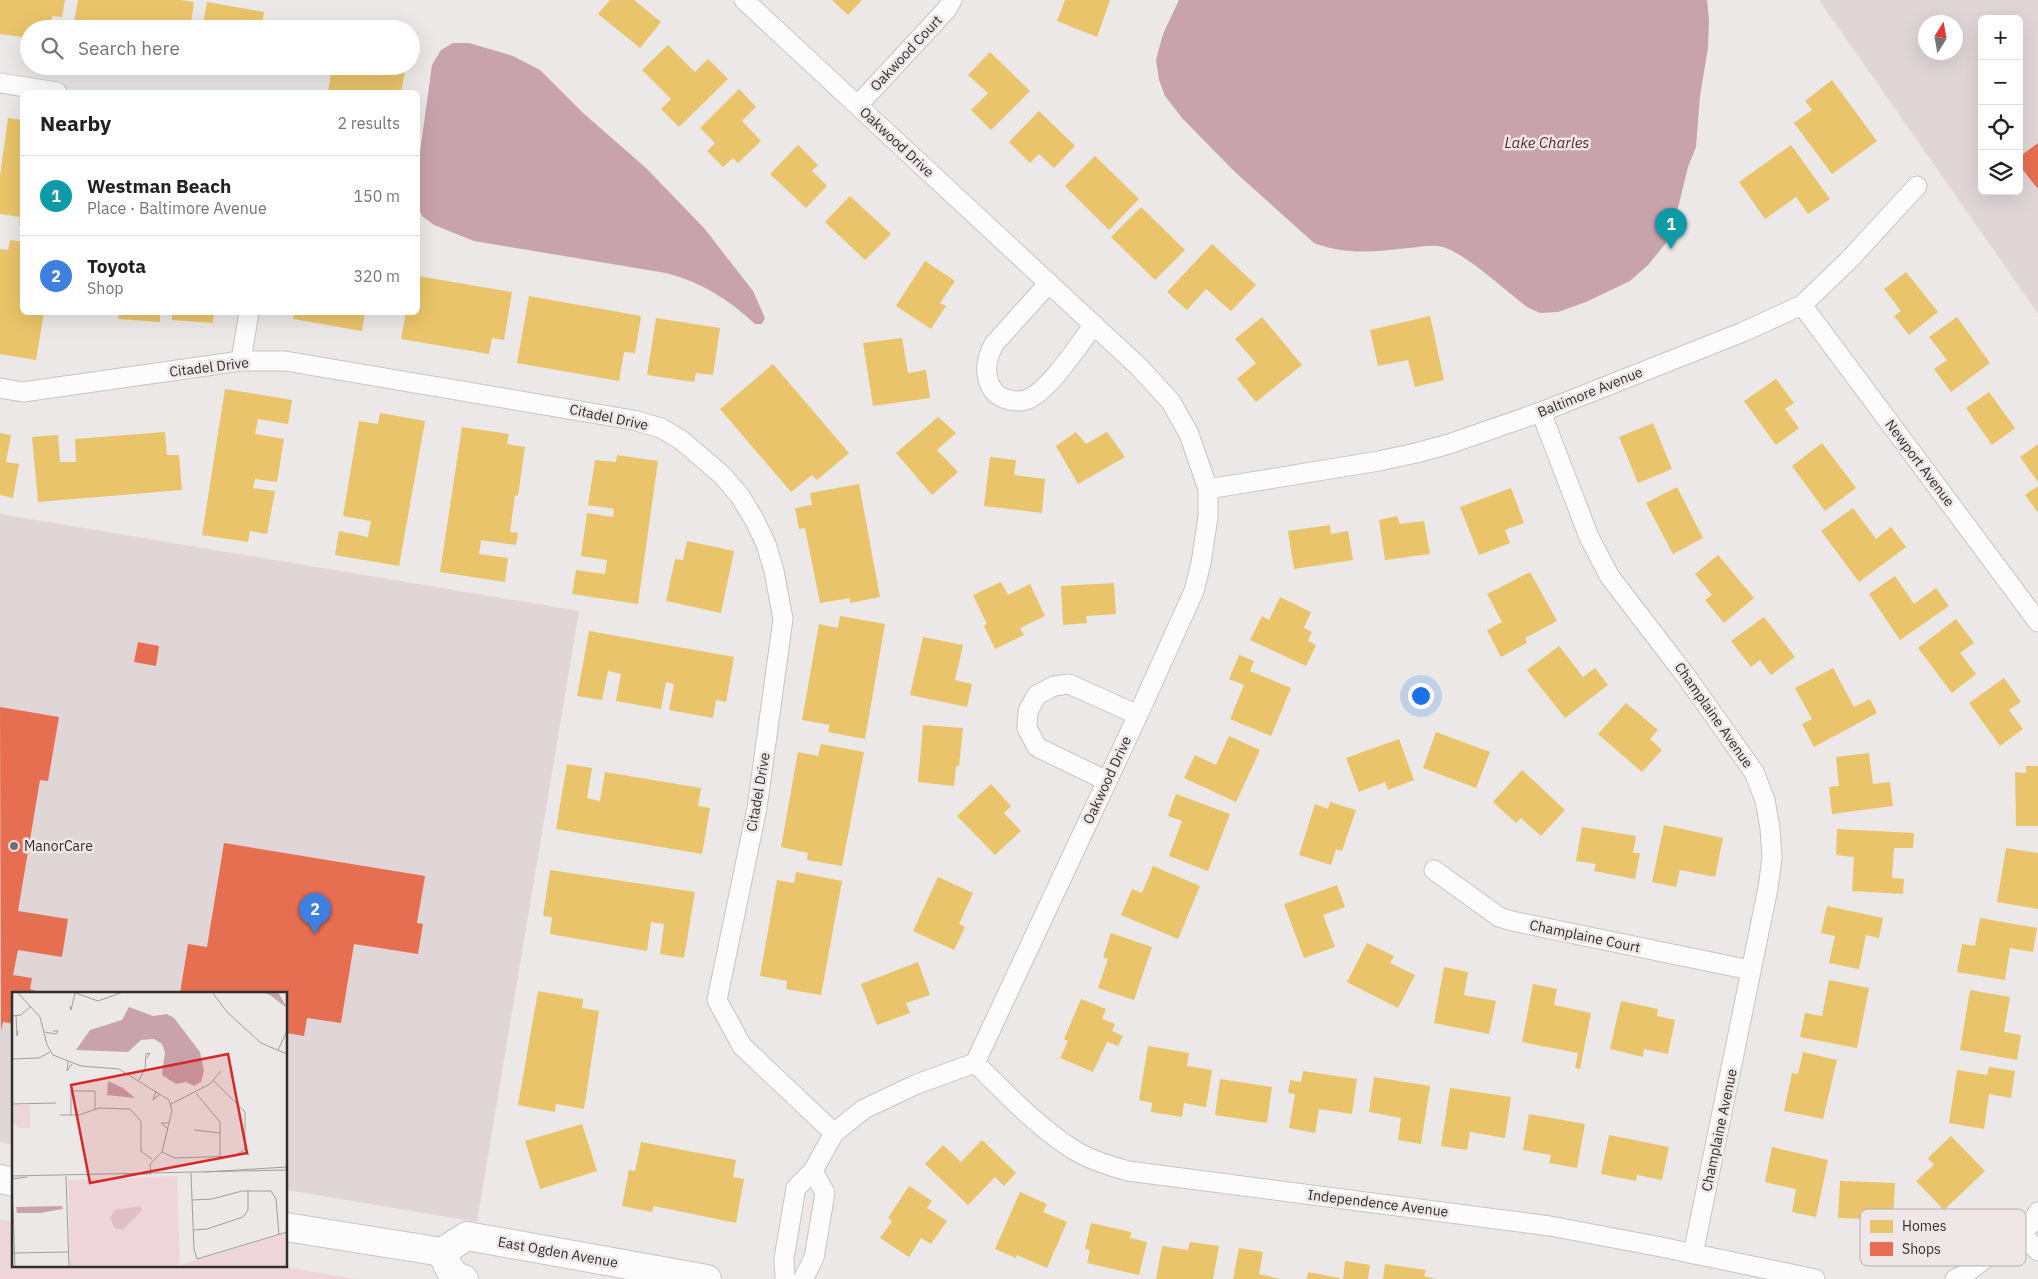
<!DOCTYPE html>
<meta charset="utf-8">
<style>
body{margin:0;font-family:"IBM Plex Sans",sans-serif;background:#f6f6f6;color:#202124}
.controls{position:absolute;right:15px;top:15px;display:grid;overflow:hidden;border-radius:8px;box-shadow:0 5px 20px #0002}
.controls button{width:45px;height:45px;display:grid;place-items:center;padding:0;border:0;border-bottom:1px solid #e0e0e0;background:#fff;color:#202124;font:25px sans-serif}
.compass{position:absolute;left:1918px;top:15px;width:45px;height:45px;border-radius:50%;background:#fff;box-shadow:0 5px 20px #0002;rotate:11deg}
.you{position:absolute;left:1420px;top:695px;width:18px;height:18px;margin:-12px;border:4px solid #fff;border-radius:50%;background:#1a73e8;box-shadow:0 0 0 8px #1a73e833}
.badge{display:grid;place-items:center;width:32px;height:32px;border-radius:50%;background:#d93025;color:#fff;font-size:16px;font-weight:700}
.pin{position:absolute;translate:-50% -41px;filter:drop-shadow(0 1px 2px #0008)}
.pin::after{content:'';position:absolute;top:26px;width:18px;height:15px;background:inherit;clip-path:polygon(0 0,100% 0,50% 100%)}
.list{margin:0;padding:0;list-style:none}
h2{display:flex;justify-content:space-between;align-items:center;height:65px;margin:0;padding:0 20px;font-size:21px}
h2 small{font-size:16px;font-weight:400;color:#757577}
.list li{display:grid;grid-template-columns:32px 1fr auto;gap:15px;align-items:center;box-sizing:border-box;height:80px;padding:0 20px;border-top:1px solid #e0e0e0}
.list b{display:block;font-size:19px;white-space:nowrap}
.list p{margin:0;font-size:16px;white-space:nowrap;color:#757577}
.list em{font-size:16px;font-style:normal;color:#757577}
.icon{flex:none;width:28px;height:28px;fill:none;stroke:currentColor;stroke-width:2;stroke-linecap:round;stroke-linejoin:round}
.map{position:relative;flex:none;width:2038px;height:1279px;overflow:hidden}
.search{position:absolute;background:#fff;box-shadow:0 5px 20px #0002;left:20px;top:20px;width:400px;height:55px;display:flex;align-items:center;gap:12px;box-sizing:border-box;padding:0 18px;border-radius:28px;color:#757577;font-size:19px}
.panel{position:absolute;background:#fff;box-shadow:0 5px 20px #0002;left:20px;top:90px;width:400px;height:225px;border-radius:8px}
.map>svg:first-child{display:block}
.built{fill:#e0d6d7;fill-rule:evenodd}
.green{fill:#eed5da}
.water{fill:#c8a3ab}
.homes{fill:#e9c46a}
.shops{fill:#e76f51}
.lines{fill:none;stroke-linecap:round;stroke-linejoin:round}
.street-casing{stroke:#c7c4c4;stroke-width:21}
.primary-casing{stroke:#c7c4c4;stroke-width:30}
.street{stroke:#fcfcfc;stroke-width:19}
.primary{stroke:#fcfcfc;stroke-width:28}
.poi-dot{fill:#726f70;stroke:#eee6e7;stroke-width:2}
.labels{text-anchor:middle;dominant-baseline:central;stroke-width:5;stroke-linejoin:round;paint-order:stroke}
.street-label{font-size:14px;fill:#312e2f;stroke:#eee6e7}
.poi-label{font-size:14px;fill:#312e2f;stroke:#eee6e7;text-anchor:start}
.water-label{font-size:15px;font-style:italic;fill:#5d1e33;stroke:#eee6e7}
.inset-road{fill:none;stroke:#a19e9e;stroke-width:1}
.view{fill:#d62828;fill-opacity:0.15;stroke:#d62828;stroke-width:2.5}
.inset-edge{fill:none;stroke:#312e2f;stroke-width:2.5}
.key{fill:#eee6e7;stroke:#b5afb0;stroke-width:1}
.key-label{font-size:14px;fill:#312e2f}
</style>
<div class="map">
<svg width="2038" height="1279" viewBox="0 0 2038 1279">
<rect width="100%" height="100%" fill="#ece8e8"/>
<g class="built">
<path d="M1819 0H2038V314L2009 272ZM1982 19H2019V191H1982ZM1926 22H1956V52H1926Z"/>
<path d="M0 514 579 611 477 1222 286 1190V993H14V1145L0 1142Z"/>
</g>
<path class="green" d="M0 1220 14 1222V1265H274L356 1279H0Z"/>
<g class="water">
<path d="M1179 0H1707L1709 20 1708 48 1700 96 1696 147 1688 167 1677 212 1666 243 1648 265 1630 281 1586 302 1558 312 1540 313 1527 307C1506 291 1466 254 1443 247 1431 244 1420 247 1408 248 1374 252 1346 255 1314 243L1235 172 1182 118 1165 96 1159 80 1156 60 1163 34Z"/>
<path d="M453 43H469L513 56 540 70 582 112 646 168 704 228 753 291 765 318 762 324H755C728 299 701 282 666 273L474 241 434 225 422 216 418 207V167L432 65 441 50Z"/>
</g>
<g class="homes">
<path d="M0 0H65L62 17 52 16 50 29H29V38L0 34Z"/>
<path d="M78 0H181L194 2 190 29H73Z"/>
<path d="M610 0H634L661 22 640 48 598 14Z"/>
<path d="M832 0H862L848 15Z"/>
<path d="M1065 0H1110L1097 37 1057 21Z"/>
<path d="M207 2 264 12 261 29H202Z"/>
<path d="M668 45 695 72 708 59 728 79 679 127 661 109 671 99 642 70Z"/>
<path d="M990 52 1030 91 991 130 971 110 988 93 968 75Z"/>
<path d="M206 66H254L253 75Z"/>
<path d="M332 66H406L401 92H328Z"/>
<path d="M1832 80 1877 141 1832 174 1794 123 1812 110 1805 101Z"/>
<path d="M739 89 756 107 742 121 761 141 738 163 733 158 723 167 707 151 715 143 700 128Z"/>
<path d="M1039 111 1075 146 1054 168 1039 154 1030 163 1009 142Z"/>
<path d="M8 118 22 120V225H19L20 217 0 214V176Z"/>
<path d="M798 145 818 165 812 171 827 186 806 208 770 174Z"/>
<path d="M1791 145 1830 199 1808 214 1796 197 1765 219 1739 182Z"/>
<path d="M1095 156 1139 199 1109 230 1065 186Z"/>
<path d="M850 196 891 234 865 260 825 222Z"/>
<path d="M1141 207 1185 250 1155 280 1111 237Z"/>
<path d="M10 240 22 242V312H44L36 360 0 354V249L8 250Z"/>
<path d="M1212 244 1256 285 1231 311 1206 289 1187 310 1167 292Z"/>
<path d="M925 261 955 281 940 303 946 306 931 329 896 306Z"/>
<path d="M1906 272 1938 312 1909 335 1894 316 1901 311 1884 289Z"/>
<path d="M418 276 512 292 504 340 492 338 489 354 401 339 406 312H418Z"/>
<path d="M529 296 641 316 635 353 624 352 619 381 517 363Z"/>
<path d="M119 312H160V322L118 319Z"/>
<path d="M172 312H214L213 323 172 320Z"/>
<path d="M294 312H365L362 331 293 319Z"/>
<path d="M1430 316 1444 380 1415 387 1408 360 1378 366 1370 330Z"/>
<path d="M1262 317 1302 365 1256 402 1237 379 1256 363 1235 339Z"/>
<path d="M1957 317 1990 363 1951 392 1934 369 1947 360 1929 337Z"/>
<path d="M656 318 720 328 713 375 696 373 694 382 647 375Z"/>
<path d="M902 338 908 373 926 370 930 398 873 406 863 343Z"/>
<path d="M773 364 849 453 817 480 812 475 791 492 720 409Z"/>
<path d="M1776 379 1794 403 1785 409 1799 428 1776 445 1744 401Z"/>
<path d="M225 389 292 400 288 424 258 419 255 434 284 439 277 482 255 479 253 488 275 491 267 534 250 531 248 542 202 535Z"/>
<path d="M1989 392 2015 428 1992 445 1966 408Z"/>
<path d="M380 413 425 421 399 566 335 555 339 531 368 537 371 521 343 516 359 421 378 424Z"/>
<path d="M938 417 956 433 937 450 958 472 932 495 896 453Z"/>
<path d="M1653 423 1672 469 1638 483 1619 437Z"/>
<path d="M462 427 509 434 507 444 525 447 518 496 515 495 510 532 518 533 516 545 481 540 479 554 508 558 505 582 440 572Z"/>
<path d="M165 432 167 455H179L182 490 38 502 32 437 58 435 60 462H76L75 439Z"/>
<path d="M1076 432 1086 444 1107 432 1125 457 1078 484 1056 446Z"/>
<path d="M0 433 11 435 6 462 19 464 13 498 0 495Z"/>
<path d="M1822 443 1856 488 1825 511 1792 466Z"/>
<path d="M2038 444V482L2020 457Z"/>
<path d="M617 455 658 461 638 604 572 594 576 570 605 574 607 560 581 556 587 513 613 517 614 509 588 505 595 460 616 462Z"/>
<path d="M990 457 1016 460 1014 475 1045 479 1042 513 984 506Z"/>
<path d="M859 484 880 597 850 603V598L820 603 805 528 799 529 795 508 812 505 810 493Z"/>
<path d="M2038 486V513L2025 495Z"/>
<path d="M1677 487 1703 538 1673 554 1646 503Z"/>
<path d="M1511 488 1524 523 1505 530 1510 543 1479 555 1460 507Z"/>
<path d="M1853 508 1876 539 1891 527 1906 547 1859 582 1821 531Z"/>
<path d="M1397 516 1400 524 1424 521 1430 554 1385 560 1379 520Z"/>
<path d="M1330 525 1331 534 1348 531 1353 560 1294 569 1288 531Z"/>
<path d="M687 541 734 551 721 613 666 601 675 559 683 560Z"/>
<path d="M1718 555 1754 598 1724 623 1705 600 1712 595 1695 574Z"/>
<path d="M1530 572 1557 621 1525 638 1527 643 1501 657 1487 630 1502 622 1487 594Z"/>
<path d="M1895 576 1914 604 1936 588 1949 606 1900 640 1869 594Z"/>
<path d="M1001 582 1008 595 1030 584 1045 616 1020 628 1024 635 995 649 984 626 987 624 973 595Z"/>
<path d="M1114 583 1116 614 1086 616 1087 623 1063 625 1061 586Z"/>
<path d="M1280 597 1311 612 1304 628 1312 632 1308 641 1316 645 1306 666 1250 640 1262 616 1269 620Z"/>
<path d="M840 616 885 624 865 739 828 732 830 725 802 720 819 624 838 628Z"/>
<path d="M1764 617 1795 657 1771 675 1760 660 1751 667 1731 641Z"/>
<path d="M1956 619 1974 643 1960 653 1976 674 1952 693 1918 648Z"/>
<path d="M589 631 734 657 726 702 716 700 713 718 669 710 674 684 666 682 661 709 616 701 621 674 608 671 602 700 577 696Z"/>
<path d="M923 637 963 645 955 680 972 684 967 707 910 695Z"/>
<path d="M1559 646 1583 677 1595 668 1608 685 1565 718 1527 670Z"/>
<path d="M1239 655 1254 661 1250 671 1291 688 1271 736 1230 719 1244 685 1229 679Z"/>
<path d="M1833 668 1854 707 1870 699 1877 713 1814 747 1802 724 1812 719 1795 688Z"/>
<path d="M2004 678 2021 702 2009 710 2023 729 2000 746 1969 703Z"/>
<path d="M1626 703 1658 730 1650 739 1662 750 1642 772 1598 734Z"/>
<path d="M923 725 963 728 959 766H956L954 786 918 782Z"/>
<path d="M1436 732 1490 752 1476 788 1423 768Z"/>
<path d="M1229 736 1260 750 1236 802 1184 778 1195 755 1216 765Z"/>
<path d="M1399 739 1414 780 1388 790 1385 782 1359 792 1346 758Z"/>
<path d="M821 744 864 752 842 866 807 860 808 853 781 847 798 752 818 756Z"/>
<path d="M1869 753 1873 784 1890 782 1893 806 1832 814 1829 787 1839 786 1836 757Z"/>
<path d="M567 764 592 768 587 798 600 801 605 772 701 788 698 806 710 808 702 854 556 829Z"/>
<path d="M2026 766H2038V826H2016L2015 772 2026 773Z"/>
<path d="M1522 770 1565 810 1541 836 1521 818 1516 823 1493 802Z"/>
<path d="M991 784 1011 806 1004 813 1021 831 995 855 957 816Z"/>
<path d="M1176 794 1230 814 1208 871 1169 856 1182 821 1168 816Z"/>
<path d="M1330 802 1356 810 1342 851 1336 849 1331 865 1299 855 1315 804 1328 809Z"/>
<path d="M1664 825 1723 838 1715 877 1680 870 1676 887 1652 882Z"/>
<path d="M1582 827 1636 836 1633 853H1640L1635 879 1594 871 1596 864 1576 861Z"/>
<path d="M1837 829 1914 833 1913 848H1894L1892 878 1904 879 1903 894 1852 891 1854 857 1836 855Z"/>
<path d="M2006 848 2038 853V909L1997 902Z"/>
<path d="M1153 866 1200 886 1178 939 1121 915 1132 889 1142 893Z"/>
<path d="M550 870 695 892 684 958 660 954 664 924 651 922 647 951 550 934 552 917 543 916Z"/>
<path d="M796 872 842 881 821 995 786 989 787 981 760 976 777 880 794 883Z"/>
<path d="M938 877 973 893 959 924 965 927 954 950 913 931Z"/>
<path d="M1337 885 1345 907 1323 915 1335 947 1304 958 1284 904Z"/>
<path d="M1827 906 1883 918 1879 938 1866 935 1859 969 1829 963 1835 936 1821 933Z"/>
<path d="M1980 918 2037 928 2033 952 2010 948 2005 980 1957 972 1962 944 1975 946Z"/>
<path d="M1111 933 1152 947 1134 1000 1098 988 1108 959 1103 957Z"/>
<path d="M1367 943 1394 956 1390 963 1415 975 1398 1008 1347 982Z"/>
<path d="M918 962 930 995 906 1003 910 1013 877 1025 861 984Z"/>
<path d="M1444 967 1468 972 1464 995 1496 1001 1489 1034 1434 1023Z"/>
<path d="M1829 980 1869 988 1857 1048 1800 1037 1805 1013 1822 1016Z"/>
<path d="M1533 984 1557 989 1554 1005 1591 1013 1580 1069 1575 1068 1578 1053 1522 1042Z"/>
<path d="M1970 990 2010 997 2004 1032 2021 1035 2017 1060 1960 1050Z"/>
<path d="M538 991 583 999 582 1008 599 1011 584 1109 556 1104 555 1112 518 1105Z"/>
<path d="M1081 999 1106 1009 1102 1019 1115 1024 1112 1031 1123 1036 1118 1046 1107 1042 1093 1072 1060 1058 1068 1041 1064 1039Z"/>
<path d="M1621 1001 1658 1009 1657 1016 1675 1020 1668 1054 1644 1049 1643 1057 1610 1049Z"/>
<path d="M1148 1046 1189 1053 1187 1066 1212 1070 1206 1107 1184 1103 1182 1117 1151 1112 1152 1103 1139 1100Z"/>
<path d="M1803 1052 1837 1060 1823 1119 1784 1111 1792 1073 1798 1074Z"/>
<path d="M1989 1067 2015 1071 2011 1098 1989 1094 1984 1129 1949 1123 1957 1070 1987 1075Z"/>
<path d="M1303 1071 1357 1079 1352 1114 1319 1109 1315 1133 1289 1128 1295 1094 1288 1093 1290 1080 1301 1082Z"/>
<path d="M1374 1077 1430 1086 1421 1144 1398 1140 1401 1118 1369 1112Z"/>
<path d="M1220 1079 1272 1087 1267 1123 1215 1115Z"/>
<path d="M1450 1088 1511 1097 1505 1138 1470 1132 1467 1150 1441 1146Z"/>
<path d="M1529 1114 1585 1124 1577 1168 1549 1163 1551 1155 1523 1150Z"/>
<path d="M582 1124 597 1171 540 1189 525 1141Z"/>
<path d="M1609 1135 1669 1147 1662 1180 1637 1175 1636 1181 1601 1174Z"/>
<path d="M1951 1136 1985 1171 1944 1210 1916 1181 1934 1165 1928 1158Z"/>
<path d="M982 1140 1016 1173 1004 1186 995 1177 968 1205 925 1164 943 1145 961 1162Z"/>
<path d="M641 1142 736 1160 733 1177 744 1179 736 1223 654 1206 652 1212 622 1206 629 1170 635 1171Z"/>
<path d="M1772 1147 1828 1160 1816 1217 1792 1212 1796 1189 1765 1182Z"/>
<path d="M1840 1181 1895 1183 1893 1227 1867 1225V1219L1838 1218Z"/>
<path d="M909 1186 932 1201 927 1208 947 1221 931 1244 921 1238 909 1257 880 1238 892 1221 888 1218Z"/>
<path d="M1020 1192 1047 1204 1043 1212 1067 1222 1047 1268 1017 1255 1016 1258 995 1249Z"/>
<path d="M1091 1223 1131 1232 1130 1238 1147 1242 1139 1275 1087 1263 1090 1250 1085 1249Z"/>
<path d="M1190 1242 1219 1246 1213 1279H1156L1162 1246 1188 1250Z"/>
<path d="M1239 1248 1263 1252 1259 1274 1280 1279H1233Z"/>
<path d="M1345 1261 1370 1265 1368 1279H1343Z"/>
<path d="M1385 1264 1426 1270 1424 1276 1436 1279H1383Z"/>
<path d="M1308 1272 1340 1278V1279H1307Z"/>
</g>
<g class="shops">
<path d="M2038 143V189L2019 165V157Z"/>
<path d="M138 642 159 646 156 666 134 662Z"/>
<path d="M0 707 59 717 48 781 40 780 18 911 68 919 62 957 18 950 13 975 32 978 30 989 36 991 35 993H14V1024L3 1022 1 1031Z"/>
<path d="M224 843 425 876 417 923 423 924 418 954 354 944 341 1023 307 1018 304 1036 286 1033V993H180L188 944 207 947Z"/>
</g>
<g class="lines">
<defs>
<g id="street">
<path d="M744 0 1139 367 1171 402 1189 434 1208 489V517L1201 563 1194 591 1138 715 975 1063 917 1084 864 1109 834 1133 813 1171 796 1188 784 1258 785 1279"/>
<path d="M0 83 57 92"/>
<path d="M858 105 947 9 952 0"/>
<path d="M1049 283 994 344C987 358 983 372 991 387 994 393 1000 397 1006 399 1012 401 1022 402 1028 399 1049 391 1079 344 1094 325"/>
<path d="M1802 305 2038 622"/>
<path d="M241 361 249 312"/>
<path d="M0 388 23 392 241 361H285L633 420 661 428 681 440 722 475 740 496 754 519 766 544 774 571 783 619 757 808 717 1000 742 1046 834 1133"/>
<path d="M1541 412 1589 537 1610 577 1686 676 1754 772 1765 800 1770 828 1772 858 1768 888 1693 1254"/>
<path d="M1208 489 1379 461 1416 453 1449 444 1541 412 1743 332 1802 305 1849 260 1917 186"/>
<path d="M1107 781 1037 747 1027 728 1028 711 1037 695 1054 686 1069 684 1138 715"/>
<path d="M1434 870 1499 917 1512 921 1750 970"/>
<path d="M975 1063C1006 1093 1037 1127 1074 1150 1090 1160 1110 1166 1128 1171L1550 1226 1661 1247 1815 1279"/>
<path d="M2020 1232 2038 1251"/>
<path d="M803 1279 814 1258 825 1193 813 1171"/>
<path d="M1955 1279 1962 1276 2031 1224 2038 1212"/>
</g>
<g id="primary">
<path d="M0 1179 14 1182"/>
<path d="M286 1227 442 1252 467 1236 707 1279"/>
<path d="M442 1252C446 1263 451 1277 464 1279"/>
</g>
</defs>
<use href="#street" class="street-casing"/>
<use href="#primary" class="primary-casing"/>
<use href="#street" class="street"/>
<use href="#primary" class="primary"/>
</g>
<circle class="poi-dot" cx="14" cy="846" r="5"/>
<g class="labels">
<g class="street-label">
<text transform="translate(906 53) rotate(-47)">Oakwood Court</text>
<text transform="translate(897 142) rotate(43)">Oakwood Drive</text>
<text transform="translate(209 367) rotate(-7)">Citadel Drive</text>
<text transform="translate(1590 392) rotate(-22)">Baltimore Avenue</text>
<text transform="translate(609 417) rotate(12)">Citadel Drive</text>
<text transform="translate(1920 463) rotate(53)">Newport Avenue</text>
<text transform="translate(1714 715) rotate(55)">Champlaine Avenue</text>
<text transform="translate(1107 780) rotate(-65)">Oakwood Drive</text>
<text transform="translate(758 792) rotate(-80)">Citadel Drive</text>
<text transform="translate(1585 936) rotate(12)">Champlaine Court</text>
<text transform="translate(1719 1130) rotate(-78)">Champlaine Avenue</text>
<text transform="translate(1378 1203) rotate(7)">Independence Avenue</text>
<text transform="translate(558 1252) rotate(10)">East Ogden Avenue</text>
</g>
<g class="poi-label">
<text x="24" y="846">ManorCare</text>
</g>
<g class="water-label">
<text x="1547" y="142">Lake Charles</text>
</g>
</g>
<g transform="translate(12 992)">
<rect width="275" height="275" fill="#ece8e8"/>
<path d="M3 113H18V136H6L0 129ZM165 184 168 273 275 241V275H58L56 188Z" fill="#eed5da"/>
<path d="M129 214 130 218 111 238 102 236 98 226 103 218Z" fill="#dfc0c7"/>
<path d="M249 0H266L275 16 258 3ZM117 15 141 24 155 22 162 26 188 60 192 79 189 90 182 94 174 90 164 92 150 83 153 60 150 52 142 47 129 48 116 60 64 58 78 38 110 28ZM96 89 111 96 123 106 95 103ZM50 214 51 217 28 221H5L4 215Z" fill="#c8a3ab"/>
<path class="inset-road" d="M5 0 28 25 35 53 41 63 69 74 107 77 157 108 160 118 157 131 150 160 138 172 139 182M61 0 86 9 111 0M200 0 215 20 249 51 275 62M58 14 59 18 63 1M0 24 9 23 19 14M4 24 5 44 6 39M33 40 44 42 46 39H41M266 58 275 39M0 67 27 66 38 60M56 70 55 79 60 72M127 88 133 77 134 62 138 61 135 66M144 99 141 108 148 102M184 101 208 130V164M0 112 44 111M159 112 198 92 209 79M48 123H67L87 116 118 117 129 129V159L140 167M59 123V99H83V117M155 136 149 131H157M182 138 208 141M150 160 163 166 223 164 233 157V120L202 89M229 161 237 163 233 157M193 180 275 175M179 181 182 258 185 267 275 240M112 182H139M0 184 275 178M54 184 57 275M0 186 3 275M0 187 15 185M180 208 200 207 230 199H259L264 207 267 243M181 238 195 237 231 225 236 218V198M0 261 56 260"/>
<path class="view" d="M216 62 235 161 78 191 59 93Z"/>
<rect width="275" height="275" class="inset-edge"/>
</g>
<rect x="1860" y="1209" width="166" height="57" rx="8" class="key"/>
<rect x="1870" y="1220" width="23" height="13" fill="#e9c46a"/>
<rect x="1870" y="1242" width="23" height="14" fill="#e76f51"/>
<g class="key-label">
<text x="1902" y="1231">Homes</text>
<text x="1902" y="1254">Shops</text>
</g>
</svg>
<div class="controls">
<button>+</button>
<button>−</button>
<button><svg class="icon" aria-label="locate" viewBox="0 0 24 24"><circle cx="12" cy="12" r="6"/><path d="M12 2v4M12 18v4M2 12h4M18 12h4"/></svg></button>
<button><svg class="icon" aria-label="layers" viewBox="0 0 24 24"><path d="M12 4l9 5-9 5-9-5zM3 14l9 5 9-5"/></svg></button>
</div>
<svg class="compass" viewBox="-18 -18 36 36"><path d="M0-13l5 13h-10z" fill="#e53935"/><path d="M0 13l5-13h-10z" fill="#757577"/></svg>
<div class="you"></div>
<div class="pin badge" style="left:1671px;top:249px;background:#0f9aa8">1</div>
<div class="pin badge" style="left:315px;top:934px;background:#3f7fe0">2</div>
<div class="search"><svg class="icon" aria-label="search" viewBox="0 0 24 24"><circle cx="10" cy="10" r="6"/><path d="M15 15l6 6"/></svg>Search here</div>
<section class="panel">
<h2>Nearby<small>2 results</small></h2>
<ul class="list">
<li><span class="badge" style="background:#0f9aa8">1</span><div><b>Westman Beach</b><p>Place · Baltimore Avenue</p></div><em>150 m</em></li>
<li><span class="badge" style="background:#3f7fe0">2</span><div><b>Toyota</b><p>Shop</p></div><em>320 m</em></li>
</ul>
</section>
</div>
